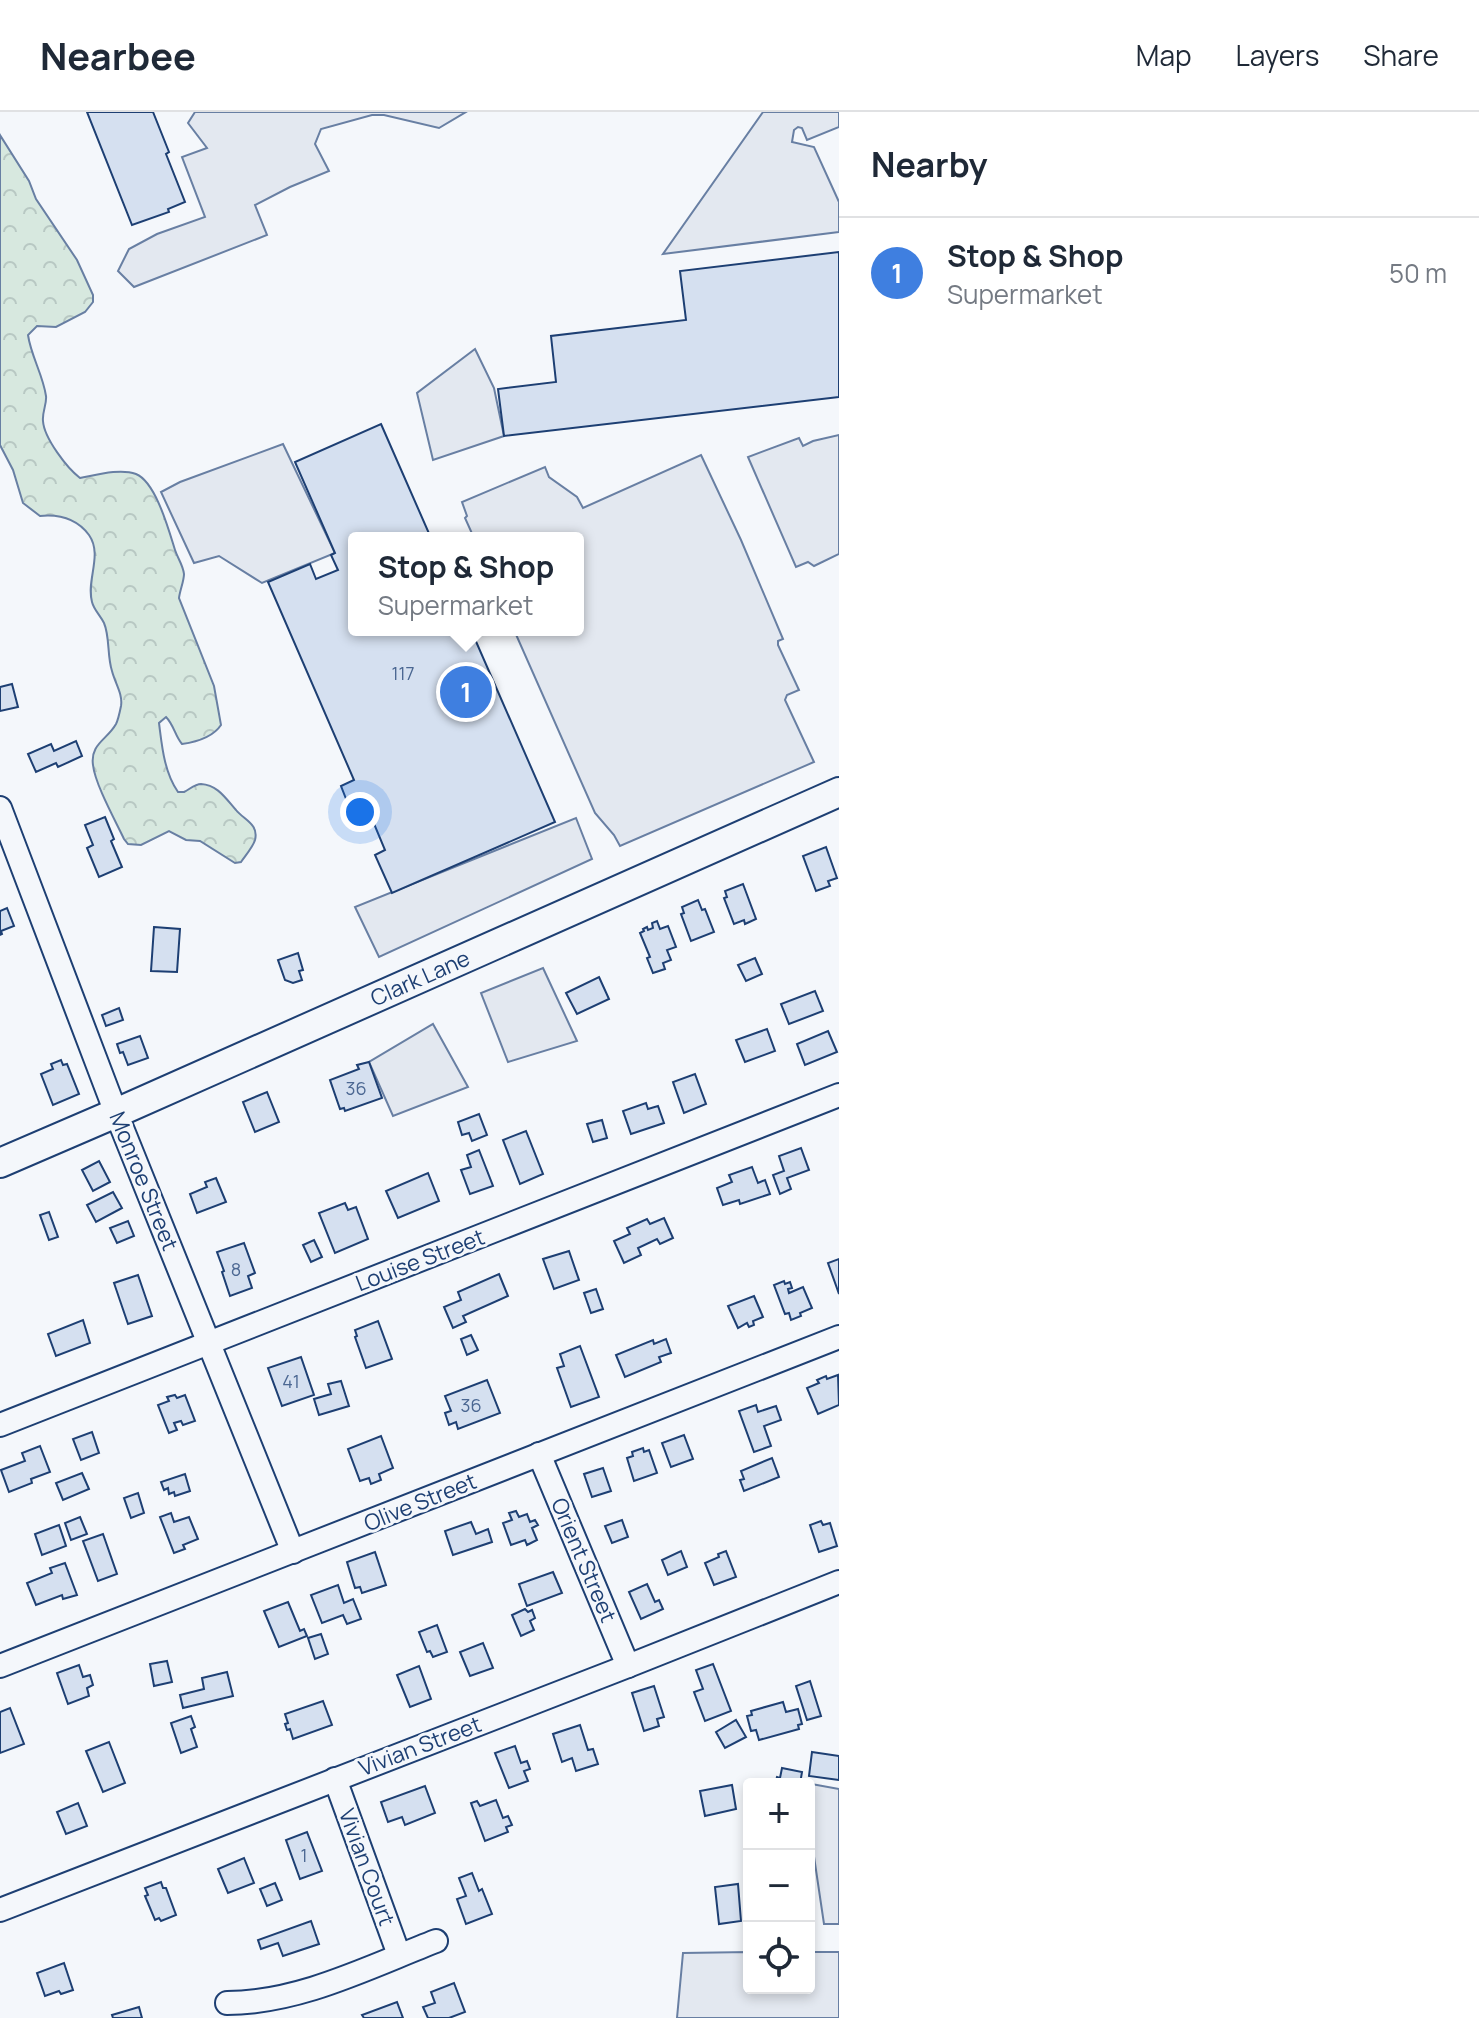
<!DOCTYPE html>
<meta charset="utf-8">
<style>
body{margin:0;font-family:Manrope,sans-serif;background:#f6f6f7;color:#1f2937}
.controls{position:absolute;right:24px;bottom:24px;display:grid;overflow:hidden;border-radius:8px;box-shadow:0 4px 12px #0003}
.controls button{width:72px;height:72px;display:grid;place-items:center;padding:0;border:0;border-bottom:2px solid #e0e1e3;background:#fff;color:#1f2937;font:40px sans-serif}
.you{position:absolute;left:360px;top:700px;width:28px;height:28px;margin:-20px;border:6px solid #fff;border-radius:50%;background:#1a73e8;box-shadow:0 0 0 12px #1a73e833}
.badge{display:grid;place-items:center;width:52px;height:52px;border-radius:50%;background:#d93025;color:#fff;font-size:26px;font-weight:700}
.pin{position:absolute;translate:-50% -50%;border:4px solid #fff;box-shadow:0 2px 8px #0006}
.popup{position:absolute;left:348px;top:420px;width:236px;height:104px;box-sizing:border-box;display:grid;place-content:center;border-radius:8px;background:#fff;filter:drop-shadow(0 2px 6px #0005);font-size:26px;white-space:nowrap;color:#747a83}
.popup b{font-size:30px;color:#1f2937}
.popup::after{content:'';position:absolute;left:50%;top:100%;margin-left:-16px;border:16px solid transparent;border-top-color:#fff}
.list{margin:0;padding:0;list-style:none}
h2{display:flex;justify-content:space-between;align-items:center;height:104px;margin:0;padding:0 32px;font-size:34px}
h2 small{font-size:26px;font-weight:400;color:#747a83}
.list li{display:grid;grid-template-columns:52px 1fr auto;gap:24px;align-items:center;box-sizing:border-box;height:112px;padding:0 32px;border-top:2px solid #e0e1e3}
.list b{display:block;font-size:30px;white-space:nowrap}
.list p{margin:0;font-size:26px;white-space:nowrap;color:#747a83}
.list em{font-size:26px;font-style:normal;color:#747a83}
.icon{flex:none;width:44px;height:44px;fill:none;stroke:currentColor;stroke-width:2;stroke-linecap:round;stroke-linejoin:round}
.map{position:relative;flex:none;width:839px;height:1906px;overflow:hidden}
header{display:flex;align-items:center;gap:48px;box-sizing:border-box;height:112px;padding:0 40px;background:#fff;border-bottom:2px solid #e0e1e3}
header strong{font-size:38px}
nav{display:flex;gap:44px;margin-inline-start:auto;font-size:28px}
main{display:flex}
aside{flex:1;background:#fff}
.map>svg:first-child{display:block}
.forest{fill:url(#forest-crowns);stroke:#687fa3;stroke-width:2}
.parking{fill:#e3e8f0;stroke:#687fa3;stroke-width:2}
.building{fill:#d5e0f0;stroke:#1d3f73;stroke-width:2}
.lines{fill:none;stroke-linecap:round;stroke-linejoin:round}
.minor-casing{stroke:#1d3f73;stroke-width:26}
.major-casing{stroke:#1d3f73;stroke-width:32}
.minor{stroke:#f4f7fb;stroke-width:22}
.major{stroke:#f4f7fb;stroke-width:28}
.labels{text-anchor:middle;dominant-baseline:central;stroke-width:6;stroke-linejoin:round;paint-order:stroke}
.number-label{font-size:18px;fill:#4b6792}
.street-label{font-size:22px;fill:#1d3f73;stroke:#f4f7fb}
</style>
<header>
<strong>Nearbee</strong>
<nav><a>Map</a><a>Layers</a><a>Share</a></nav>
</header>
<main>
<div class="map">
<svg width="839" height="1906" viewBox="0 0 839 1906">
<defs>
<pattern id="forest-crowns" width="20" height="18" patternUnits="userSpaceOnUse" patternTransform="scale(2)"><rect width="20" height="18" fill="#d7e8df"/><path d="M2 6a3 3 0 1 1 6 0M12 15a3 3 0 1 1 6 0" fill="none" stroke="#b8c8c3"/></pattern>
</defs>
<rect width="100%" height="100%" fill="#f4f7fb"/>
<path class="forest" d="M0 23 29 69 36 87 77 148 93 183V190L85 200 56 215 37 214 28 223C31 244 43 263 46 284 47 292 42 300 43 309 44 326 67 356 80 366 96 363 120 356 136 362 156 370 169 419 175 438 178 447 183 453 184 462 184 469 180 478 179 486L214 574 221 613C213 625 196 630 182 632 175 624 174 613 166 605L159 611C162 634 164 660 178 680H184C190 677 195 672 201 672 218 673 226 687 236 698 244 708 259 712 255 728 253 735 245 744 241 750L235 751 200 729 186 728 169 719 141 733 128 732 124 727C115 708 95 672 93 653 90 632 107 628 116 612 118 608 120 599 121 594 123 582 115 571 112 559 107 544 110 525 104 511 100 503 94 498 92 490 86 468 103 443 89 423 77 407 60 402 40 404L23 391 13 358 0 333Z"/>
<g class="parking">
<path d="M195 0H466L439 16 384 3H372L321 17 315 32 329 59 290 75 255 93 267 123 134 175 118 159 129 137 157 122 205 105 182 45 207 36 188 11Z"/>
<path d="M763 0H839V15L807 28 802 16 798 15 794 18 792 30 814 35 839 90V120L663 142Z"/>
<path d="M475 237 494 276 504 324 433 348 417 281Z"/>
<path d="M839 323V442L814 454 808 450 796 455 748 345 799 326 803 334 813 329Z"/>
<path d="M283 332 335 441 262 471 219 444 194 451 161 380 180 370Z"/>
<path d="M701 343 741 428 783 527 778 529V533L799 578 787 583 785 588 814 650 620 734 614 723 595 701 514 518H578V426H474L465 406 467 404 462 390 545 355 549 365 577 385 583 396Z"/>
<path d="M576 706 592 747 379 845 355 795Z"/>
<path d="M543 856 577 929 508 950 481 881Z"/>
<path d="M433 912 468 975 393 1004 369 950Z"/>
<path d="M806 1671 839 1677V1812H824L809 1711V1672Z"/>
<path d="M749 1840V1876H809V1840H839V1906H677L683 1841Z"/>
</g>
<g class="building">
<path d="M87 0H153L169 40 166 42 185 90 168 97 169 100 132 113Z"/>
<path d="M839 140V285L504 324 498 277 556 270 551 224 686 208 680 159Z"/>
<path d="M381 312 431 426H354V518H471L555 710 392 781 375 743 385 738 365 690 350 697 341 674 354 668 268 470 310 452 316 467 338 458 331 443 335 441 295 350Z"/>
<path d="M12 572 18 595 0 599V575Z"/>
<path d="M76 629 82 644 58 655 56 651 36 660 28 642 51 632 54 639Z"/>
<path d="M105 705 114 727 111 729 122 755 99 765 87 736 93 733 85 713Z"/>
<path d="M826 735 837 766 828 769 830 774 816 779 803 744Z"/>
<path d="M743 772 756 807 745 812 744 808 734 812 724 786 727 785 725 779Z"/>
<path d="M698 788 702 798 705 797 714 820 691 829 681 802 684 801 682 795Z"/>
<path d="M7 796 14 814 1 819 2 822 0 823V799Z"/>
<path d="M657 809 660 817 668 814 676 835 667 838 671 848 663 851 665 857 653 861 647 846 650 845 640 821 644 819 643 817 647 815 648 818 653 816 652 811Z"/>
<path d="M154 815 180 817 177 860 151 859Z"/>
<path d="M298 841 303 858 299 859 302 868 293 871 285 868 278 848Z"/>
<path d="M755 846 762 862 746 869 738 853Z"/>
<path d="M599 865 609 887 577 902 566 881Z"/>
<path d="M815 879 823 899 789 912 781 892Z"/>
<path d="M119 896 123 908 106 914 102 903Z"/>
<path d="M767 917 775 939 745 950 736 928Z"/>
<path d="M828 919 837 940 805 953 797 932Z"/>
<path d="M140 924 148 946 128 953 123 940 120 941 117 932Z"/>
<path d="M61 948 63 953 67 952 79 982 53 993 41 962 53 957 51 952Z"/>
<path d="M369 950 382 986 345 999 344 996 340 997 330 968 359 957 357 953Z"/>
<path d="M695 962 706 992 684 1001 673 970Z"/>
<path d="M267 980 279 1010 255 1020 243 990Z"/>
<path d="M646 991 648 997 658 994 664 1011 631 1022 623 999Z"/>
<path d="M479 1002 487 1023 472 1029 469 1021 462 1023 458 1010Z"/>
<path d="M602 1008 607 1026 593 1030 587 1012Z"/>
<path d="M526 1019 543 1062 520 1072 503 1028Z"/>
<path d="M801 1036 809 1058 787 1066 791 1077 780 1082 773 1063 784 1059 779 1044Z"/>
<path d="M479 1038 493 1074 470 1082 461 1058 471 1055 467 1043Z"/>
<path d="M99 1049 110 1070 93 1079 82 1058Z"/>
<path d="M752 1055 758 1071 765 1068 770 1082 740 1092 739 1088 723 1093 717 1076 732 1070 729 1063Z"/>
<path d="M428 1061 439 1089 398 1106 386 1079Z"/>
<path d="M216 1066 226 1090 197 1101 190 1082 207 1075 205 1070Z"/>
<path d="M113 1080 122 1096 96 1110 87 1093Z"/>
<path d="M345 1091 348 1098 356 1095 368 1127 335 1141 319 1101Z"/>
<path d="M49 1100 58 1125 49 1128 40 1103Z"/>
<path d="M664 1106 673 1126 660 1132 657 1127 638 1136 641 1143 624 1151 614 1129 630 1122 627 1116 647 1107 650 1112Z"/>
<path d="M128 1109 134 1124 117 1131 110 1116Z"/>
<path d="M314 1128 322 1145 311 1150 303 1133Z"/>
<path d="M244 1131 255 1161 248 1164 252 1176 230 1184 222 1160 224 1159 217 1140Z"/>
<path d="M569 1139 579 1168 554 1177 543 1147Z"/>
<path d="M839 1147V1182L828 1151Z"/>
<path d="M499 1162 508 1184 463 1204 466 1210 453 1216 444 1195 461 1188 458 1180Z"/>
<path d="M138 1163 152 1204 128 1212 114 1171Z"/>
<path d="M784 1169 785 1172 790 1170 792 1176 788 1177 789 1181 803 1175 812 1196 800 1201 801 1204 791 1208 789 1201 785 1202 774 1173Z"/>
<path d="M596 1177 603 1197 591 1201 584 1181Z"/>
<path d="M754 1184 763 1205 753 1209 754 1213 749 1215 747 1211 738 1216 728 1194Z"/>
<path d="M83 1208 90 1231 56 1244 48 1222Z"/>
<path d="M378 1209 392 1247 366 1256 355 1225 357 1224 355 1218Z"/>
<path d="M471 1223 478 1238 467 1243 461 1227Z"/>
<path d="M666 1227 671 1241 659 1245 661 1250 625 1265 616 1243 653 1228 654 1232Z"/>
<path d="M580 1234 599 1285 571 1295 557 1256 564 1254 560 1242Z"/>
<path d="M301 1245 314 1283 282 1294 268 1256Z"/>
<path d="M838 1263 839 1293 818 1302 807 1276 819 1271 817 1268 826 1264 827 1267Z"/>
<path d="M487 1268 500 1301 458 1317 456 1310 449 1313 445 1301 451 1299 445 1284Z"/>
<path d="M341 1269 349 1294 319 1303 314 1287 331 1282 328 1272Z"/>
<path d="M175 1283 177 1286 185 1283 195 1309 183 1313 181 1309 174 1311 177 1318 169 1321 158 1293 169 1289 167 1285Z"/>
<path d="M756 1293 758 1300 776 1294 781 1308 764 1314 771 1334 754 1340 739 1299Z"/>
<path d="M92 1320 99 1341 81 1348 73 1327Z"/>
<path d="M684 1323 693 1347 671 1355 662 1331Z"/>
<path d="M381 1324 393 1356 379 1362 381 1368 371 1372 369 1366 360 1369 348 1337Z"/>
<path d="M40 1334 50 1360 31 1367 32 1371 9 1380 1 1358 25 1349 22 1341Z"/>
<path d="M643 1336 644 1340 649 1338 657 1361 634 1369 627 1346 633 1344 632 1340Z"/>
<path d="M772 1346 779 1365 744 1379 740 1368 744 1367 741 1359Z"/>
<path d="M603 1356 611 1379 592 1385 584 1362Z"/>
<path d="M82 1361 89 1377 63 1388 56 1371Z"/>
<path d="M185 1362 190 1379 175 1384 174 1380 169 1382 168 1376 164 1378 161 1370Z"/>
<path d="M138 1381 144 1401 131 1406 124 1386Z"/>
<path d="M516 1399 519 1405 527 1402 530 1410 535 1408 538 1413 532 1416 537 1428 527 1433 525 1428 511 1433 503 1411 512 1408 509 1401Z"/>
<path d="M171 1401 174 1410 189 1405 198 1427 183 1433 185 1437 174 1441 160 1405Z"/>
<path d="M80 1405 87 1422 71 1428 65 1411Z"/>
<path d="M622 1408 628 1425 612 1431 605 1414Z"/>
<path d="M821 1409 823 1413 830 1411 837 1434 819 1440 810 1413Z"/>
<path d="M471 1410 476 1422 488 1417 492 1430 453 1443 445 1419Z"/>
<path d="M59 1413 66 1434 42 1443 35 1422Z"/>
<path d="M103 1422 117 1462 98 1469 83 1429Z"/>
<path d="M681 1439 687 1455 668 1463 662 1448Z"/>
<path d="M726 1439 736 1465 714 1473 705 1451 719 1445 718 1442Z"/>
<path d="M375 1440 386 1473 362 1481 360 1475 355 1476 347 1450Z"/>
<path d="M65 1451 77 1483 63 1487 62 1483 36 1493 27 1471 52 1461 50 1456Z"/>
<path d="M553 1460 562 1481 527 1494 519 1472Z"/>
<path d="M647 1472 655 1490 659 1488 663 1497 641 1507 629 1480Z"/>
<path d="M338 1473 344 1491 353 1487 361 1507 347 1512 343 1503 322 1511 311 1483Z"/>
<path d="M288 1490 300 1519 304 1517 307 1524 279 1535 264 1499Z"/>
<path d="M525 1497 528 1500 532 1498 535 1506 530 1509 534 1518 521 1524 512 1503Z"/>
<path d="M437 1513 447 1540 433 1545 430 1539 427 1540 419 1520Z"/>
<path d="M321 1522 328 1542 315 1547 308 1526Z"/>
<path d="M483 1531 493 1556 470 1564 460 1540Z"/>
<path d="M167 1549 172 1570 154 1574 150 1552Z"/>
<path d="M713 1552 731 1599 705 1609 694 1580 703 1577 696 1558Z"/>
<path d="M79 1553 83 1565 90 1563 93 1573 87 1576 89 1584 68 1592 57 1561Z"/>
<path d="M419 1554 431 1587 410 1595 397 1563Z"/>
<path d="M227 1560 233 1584 183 1596 180 1583 204 1577 202 1566Z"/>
<path d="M810 1569 821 1604 807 1608 796 1574Z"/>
<path d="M654 1574 664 1605 657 1607 659 1614 644 1619 632 1581Z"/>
<path d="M323 1589 332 1613 293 1627 290 1617 287 1618 285 1612 288 1611 285 1602Z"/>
<path d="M783 1590 786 1600 798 1597 802 1612 798 1613 799 1617 759 1628 756 1618 751 1619 747 1604 752 1603 751 1599Z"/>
<path d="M10 1596 24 1632 0 1641V1600Z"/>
<path d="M191 1604 195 1615 191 1617 197 1635 181 1641 171 1611Z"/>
<path d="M736 1608 746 1625 725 1636 716 1620Z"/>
<path d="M580 1613 588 1638 593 1637 598 1652 576 1659 572 1646 562 1650 553 1622Z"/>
<path d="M109 1630 125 1671 103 1680 86 1639Z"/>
<path d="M515 1634 521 1651 527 1649 530 1657 524 1659 528 1669 509 1676 495 1641Z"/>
<path d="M812 1640 839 1644V1668L809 1664Z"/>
<path d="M782 1656 802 1660 800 1672H775L777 1665 780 1666Z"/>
<path d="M732 1673 736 1697 705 1704 700 1679Z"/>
<path d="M425 1674 435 1701 405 1713 402 1705 388 1710 381 1690Z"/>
<path d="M496 1688 503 1706 508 1704 512 1713 506 1715 508 1720 485 1729 471 1691 477 1689 480 1694Z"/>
<path d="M78 1691 87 1714 66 1722 57 1700Z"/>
<path d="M307 1720 322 1759 300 1767 286 1728Z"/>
<path d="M244 1746 254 1771 228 1781 218 1757Z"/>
<path d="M472 1761 479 1779 482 1777 492 1802 466 1812 457 1787 466 1784 459 1766Z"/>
<path d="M161 1770 163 1776H166L176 1803 161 1809 159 1806 155 1808 145 1784 148 1783 145 1776Z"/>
<path d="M275 1771 282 1788 267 1794 260 1777Z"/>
<path d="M738 1772 741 1809 719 1812 715 1775Z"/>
<path d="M311 1809 319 1832 283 1844 278 1831 261 1837 258 1828Z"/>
<path d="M64 1851 73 1878 61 1882 59 1879 45 1884 37 1861Z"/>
<path d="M454 1871 465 1900 449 1906H428L423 1895 435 1891 431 1880Z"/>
<path d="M397 1890 403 1906H364L362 1903Z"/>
<path d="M139 1895 142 1906H113L112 1903Z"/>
</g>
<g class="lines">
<defs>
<g id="minor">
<path d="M0 696 116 1001 293 1440"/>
<path d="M0 1313 839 983"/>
<path d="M539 1342 628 1554"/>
<path d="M0 1554 839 1225"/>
<path d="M335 1667 399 1843"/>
<path d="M0 1798 628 1554 839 1470"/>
<path d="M227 1891C299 1891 369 1855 436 1829"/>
</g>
<path id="major" d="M0 1051 116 1001 839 680"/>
</defs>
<use href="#minor" class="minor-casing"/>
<use href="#major" class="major-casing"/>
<use href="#minor" class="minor"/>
<use href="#major" class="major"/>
</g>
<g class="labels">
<g class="number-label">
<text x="403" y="561">117</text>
<text x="356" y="976">36</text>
<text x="236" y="1157">8</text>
<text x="291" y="1269">41</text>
<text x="471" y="1293">36</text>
<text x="304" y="1743">1</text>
</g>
<g class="street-label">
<text transform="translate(420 866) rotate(-24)">Clark Lane</text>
<text transform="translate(144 1069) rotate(68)">Monroe Street</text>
<text transform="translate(420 1148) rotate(-21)">Louise Street</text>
<text transform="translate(420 1390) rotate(-22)">Olive Street</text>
<text transform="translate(584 1448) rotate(67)">Orient Street</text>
<text transform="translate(420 1634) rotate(-21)">Vivian Street</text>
<text transform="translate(367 1755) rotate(70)">Vivian Court</text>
</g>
</g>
</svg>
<div class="controls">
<button>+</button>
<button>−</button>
<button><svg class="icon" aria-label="locate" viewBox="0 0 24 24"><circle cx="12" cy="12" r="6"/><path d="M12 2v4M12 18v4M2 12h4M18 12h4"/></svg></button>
</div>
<div class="you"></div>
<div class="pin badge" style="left:466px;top:580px;background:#3f7fe0">1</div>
<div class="popup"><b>Stop &amp; Shop</b>Supermarket</div>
</div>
<aside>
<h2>Nearby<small></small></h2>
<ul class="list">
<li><span class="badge" style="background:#3f7fe0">1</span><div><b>Stop &amp; Shop</b><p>Supermarket</p></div><em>50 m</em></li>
</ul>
</aside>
</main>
